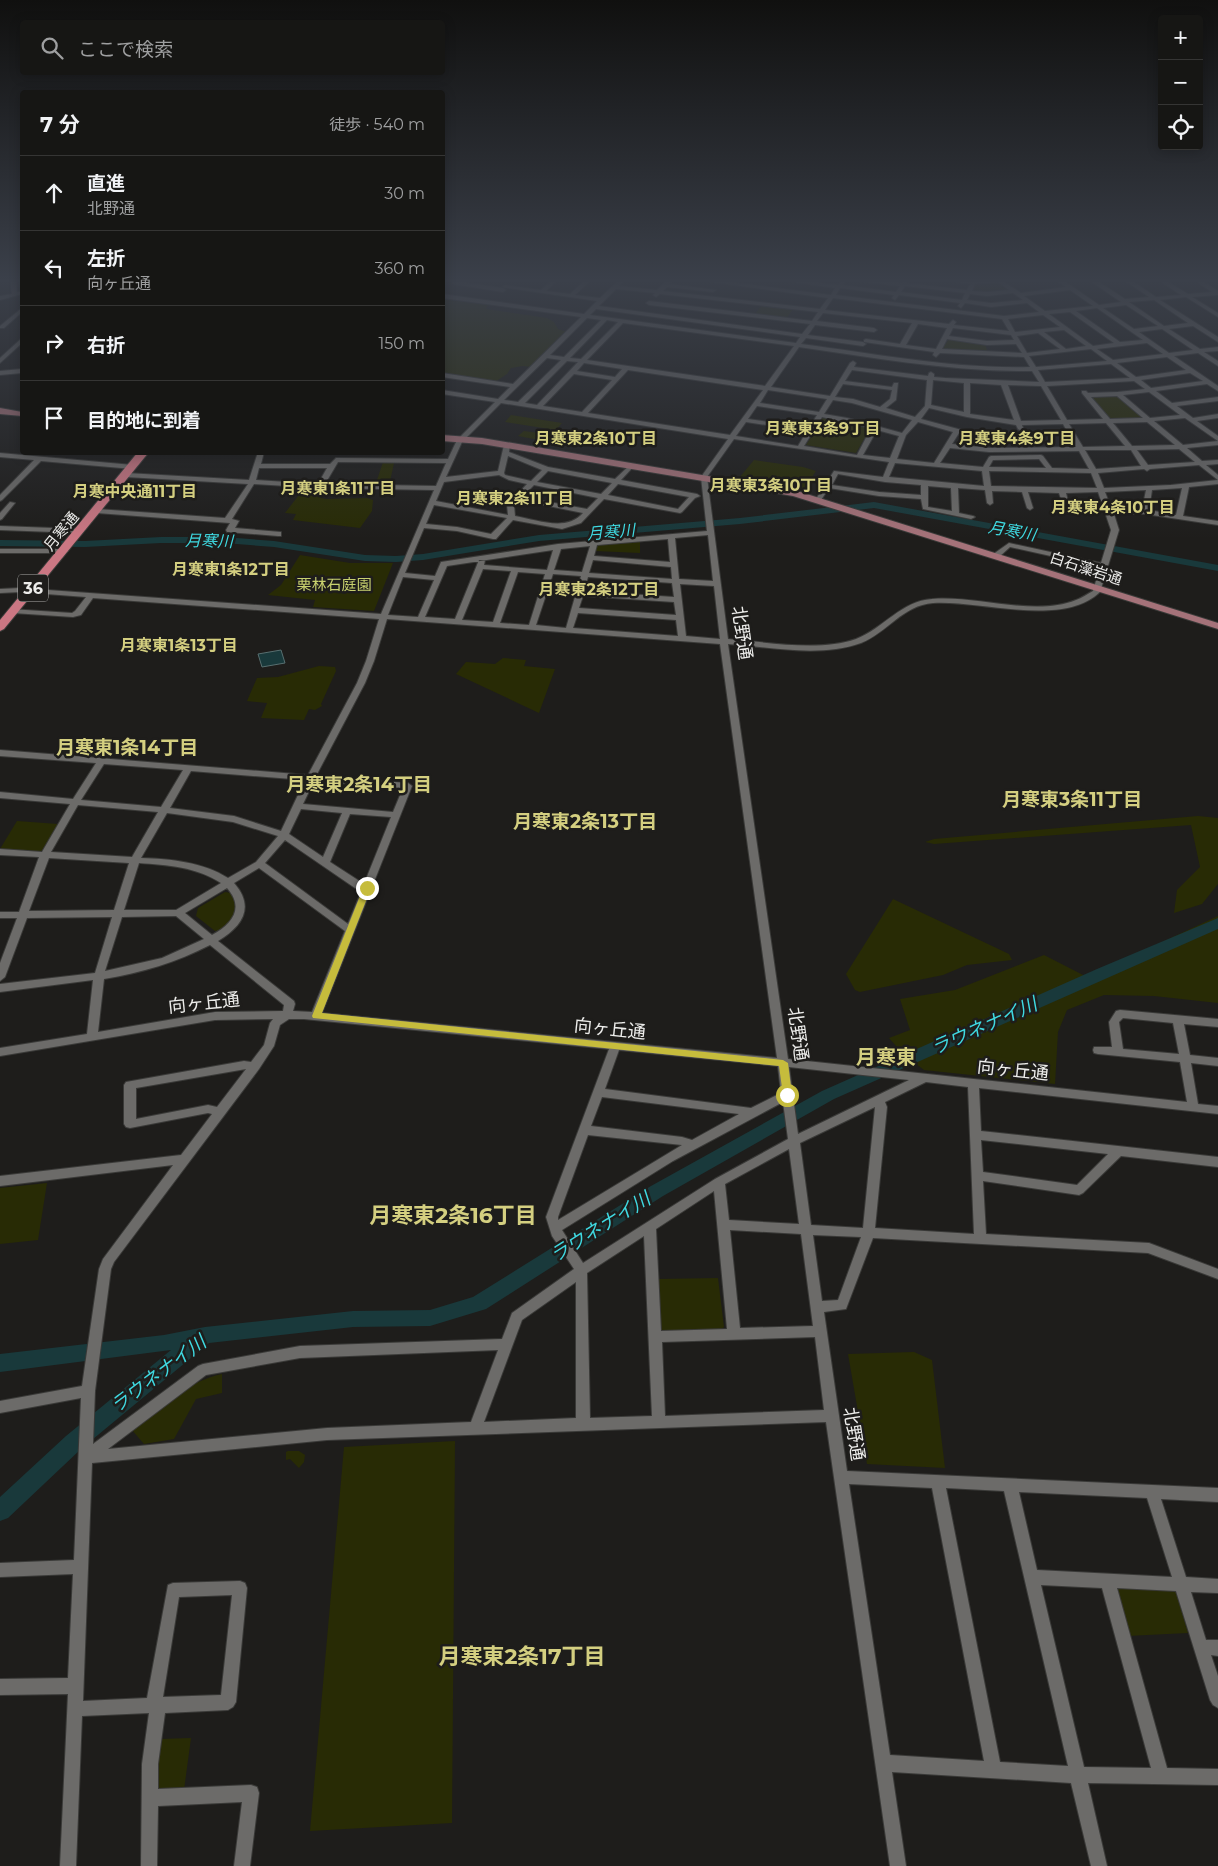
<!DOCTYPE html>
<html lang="ja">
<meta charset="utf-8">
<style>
body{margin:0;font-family:Montserrat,"Noto Sans JP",sans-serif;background:#1f1f1d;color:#f1f3f6}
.controls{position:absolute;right:15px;top:15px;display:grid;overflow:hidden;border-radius:5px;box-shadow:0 2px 12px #0003}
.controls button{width:45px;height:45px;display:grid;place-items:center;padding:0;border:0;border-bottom:1px solid #353534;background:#161614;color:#f1f3f6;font:25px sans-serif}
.stop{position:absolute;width:15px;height:15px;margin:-11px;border:4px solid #c6bc3c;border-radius:50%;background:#fff}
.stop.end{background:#c6bc3c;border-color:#fff;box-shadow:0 1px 5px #0008}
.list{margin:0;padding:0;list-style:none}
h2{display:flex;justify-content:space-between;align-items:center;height:65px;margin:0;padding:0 20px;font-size:21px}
h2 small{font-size:16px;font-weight:400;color:#9e9fa0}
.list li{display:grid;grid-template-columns:32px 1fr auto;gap:15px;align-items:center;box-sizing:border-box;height:75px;padding:0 20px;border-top:1px solid #353534}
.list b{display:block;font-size:19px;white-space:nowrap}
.list p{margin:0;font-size:16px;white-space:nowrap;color:#9e9fa0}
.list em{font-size:16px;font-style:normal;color:#9e9fa0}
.icon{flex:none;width:28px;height:28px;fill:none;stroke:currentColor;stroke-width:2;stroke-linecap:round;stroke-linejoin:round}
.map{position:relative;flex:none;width:1218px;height:1866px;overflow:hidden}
.search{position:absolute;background:#161614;box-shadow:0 2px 12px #0003;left:20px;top:20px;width:425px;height:55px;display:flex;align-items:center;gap:12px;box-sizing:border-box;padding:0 18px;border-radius:5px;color:#9e9fa0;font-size:19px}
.panel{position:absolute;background:#161614;box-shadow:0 2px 12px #0003;left:20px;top:90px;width:425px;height:365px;border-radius:5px}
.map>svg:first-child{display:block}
.green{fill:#282b05}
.water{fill:#19393b;stroke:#586f70}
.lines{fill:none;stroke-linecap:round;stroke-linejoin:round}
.river{fill:#19393b;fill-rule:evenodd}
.minor-casing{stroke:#3a3a38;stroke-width:2}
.major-casing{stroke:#3a3a38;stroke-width:2}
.highway-casing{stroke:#3a3a38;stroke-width:2}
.minor{fill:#6c6b69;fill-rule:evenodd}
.major{fill:#a57279;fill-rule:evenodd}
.highway{fill:#cb7783;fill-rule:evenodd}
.route{fill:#c6bc3c}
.labels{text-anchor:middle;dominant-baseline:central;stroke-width:5;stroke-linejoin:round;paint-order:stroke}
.far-street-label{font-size:15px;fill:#ececea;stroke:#1e1d1b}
.far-park-label{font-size:15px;fill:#c8d16e;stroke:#1e1d1b}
.far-neighbourhood-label{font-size:16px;font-weight:bold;fill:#d4cf80;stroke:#1e1d1b}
.far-water-label{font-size:16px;font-style:italic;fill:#3fd9e1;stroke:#1e1d1b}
.shield{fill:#1e1d1b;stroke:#aeaeac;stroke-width:1}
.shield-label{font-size:16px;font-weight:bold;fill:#ececea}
.street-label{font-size:18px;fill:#ececea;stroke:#1e1d1b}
.neighbourhood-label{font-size:19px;font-weight:bold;fill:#d4cf80;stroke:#1e1d1b}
.water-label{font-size:19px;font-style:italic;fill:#3fd9e1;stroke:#1e1d1b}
.quarter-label{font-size:20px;font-weight:bold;fill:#d4cf80;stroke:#1e1d1b}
.near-neighbourhood-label{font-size:22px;font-weight:bold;fill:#d4cf80;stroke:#1e1d1b}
</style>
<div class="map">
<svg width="1218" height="1866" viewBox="0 0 1218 1866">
<rect width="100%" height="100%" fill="#1e1d1b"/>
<g class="green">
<path d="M997 282 1009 290 986 292 971 290 974 285Z"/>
<path d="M442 299 488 305 486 309 547 318 554 322 558 329 567 332 531 367 523 366 511 368 507 374 495 382 443 374Z"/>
<path d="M762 305 794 308 786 319 755 314Z"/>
<path d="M949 339 985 344 988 353 942 349Z"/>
<path d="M1091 396H1117L1144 419 1110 418Z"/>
<path d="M511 415 562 423 556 430 505 422Z"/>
<path d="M823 417 871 427 856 453 806 445Z"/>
<path d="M524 431 561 436 555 443 518 436Z"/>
<path d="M754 460 803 467 816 471 804 489 739 478Z"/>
<path d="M383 462 394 463 389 486H375Z"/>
<path d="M308 490 320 494 321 498 326 499 367 498 373 500 372 511 360 528 293 520 296 514 285 513 302 491Z"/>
<path d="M640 541V553L595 551 598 545Z"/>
<path d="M300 555 350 563H393L374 611 313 607 315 600 268 595 281 585Z"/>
<path d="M503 658 526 660 524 666 555 669 539 713 456 674 466 662 495 664Z"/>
<path d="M319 666 335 667 336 671 321 704 322 706 315 710 309 709 304 720 261 718 267 703 247 701 257 678 278 677Z"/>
<path d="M1198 816 1218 818V884L1202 904 1174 913 1177 890 1200 867 1191 825 934 844 925 842 934 839Z"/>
<path d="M17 821 58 824 41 852 0 849Z"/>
<path d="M225 892 231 893C240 909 233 919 222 930L215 931 196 916 198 908Z"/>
<path d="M893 899 1009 954 1012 960 967 965 943 975 860 992 855 990 846 974Z"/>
<path d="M1218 916V1003L1154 996 1104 995 1067 1010 1058 1032 1055 1084 924 1070 903 1054 889 1038 910 1030 900 999 955 990 1044 955 1087 977Z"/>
<path d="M47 1183 38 1240 0 1244V1188Z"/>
<path d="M718 1278 724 1327 721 1330 664 1332 660 1330 658 1279Z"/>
<path d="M914 1352 932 1360 945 1468 867 1464 848 1354Z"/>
<path d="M222 1374V1393L196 1399 174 1439 144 1444 132 1430C159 1408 188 1381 222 1374Z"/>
<path d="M455 1441 452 1823 310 1831 344 1447Z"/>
<path d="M288 1451H299L305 1455 304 1462 299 1468 290 1459 286 1460V1452Z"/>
<path d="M1116 1583 1175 1589 1188 1633 1127 1636Z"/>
<path d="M191 1738 184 1790 160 1791C151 1777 157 1754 160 1739Z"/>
</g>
<path class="water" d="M281 650 285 663 262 667 258 654Z"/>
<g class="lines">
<g class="river">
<path d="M874 502 1218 565V571L874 508 740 524 539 541 423 560 396 562 365 561 274 547 224 543H161L85 547 0 546V540L85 541 161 537H224L274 541 365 555 396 556 423 554 539 535 740 518Z"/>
<path d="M1218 918V929L834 1099 663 1196 486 1309 430 1326 353 1327 209 1343 81 1449 8 1518 0 1521V1497L66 1436 171 1350 0 1372V1354L164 1335 205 1327 353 1311 430 1310 473 1297 651 1186 822 1091 1097 969Z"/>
</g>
<defs>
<g id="minor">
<path d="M10 278H16L17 292H22V294L0 300V296L12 294Z"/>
<path d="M554 278H560L546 291 570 294 587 278H593L575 295 600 298 621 278H627L619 286 657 290 669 278H675L670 284 716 290 713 292 667 287 663 291 820 309 828 298 683 278H699L831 295 835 288 767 278H783L838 285 842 278H863L902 283 905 278H911L907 283 967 290 970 284 931 278 977 281 995 279 993 278H1025L1004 282 1021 293 1066 287 1053 278H1060L1099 305 1121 302 1086 278H1093L1125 299 1149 297 1121 278H1128L1156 297 1181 295 1155 278H1162L1188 294 1212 292 1191 278H1198L1218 291V295L1192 297 1218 313V317L1186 297 1160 300 1218 337V342L1193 326 1169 329 1200 349 1218 347V351L1204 352 1218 361V366L1198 353 1174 356 1218 386V391L1207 384 1156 391 1172 403 1218 397V401L1177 406 1193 418 1218 414V418L1197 421 1218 436V441L1185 418 1154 421 1183 445 1218 441V445L1187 448 1202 461 1218 460V464L1206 465 1218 475V484L1189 487 1183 516 1218 521V525L1145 514H1114L1119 530 1100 592C1062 628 981 600 933 603 903 605 887 633 861 643 819 658 771 647 728 644L788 1059 1187 1102 1180 1062 1098 1054 1094 1053 1093 1050 1094 1047H1112L1109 1022 1116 1011 1120 1010 1218 1019V1027L1184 1024 1190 1055 1218 1058V1066L1191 1063 1198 1104 1218 1106V1114L979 1088 981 1131 1218 1157V1167L1121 1156 1083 1193 1079 1195 983 1181 986 1234 1149 1243 1218 1269V1279L1148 1253 873 1238 846 1309 824 1312 847 1471 1218 1488V1502L1161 1499 1186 1577 1218 1579V1593L1191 1592 1206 1640H1218V1656L1211 1655 1218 1676V1708L1213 1705 1210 1700 1176 1591 1117 1588 1167 1768 1218 1769V1785L1088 1783 1107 1866H1091L1071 1783 892 1772 906 1866H890L826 1422 327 1440 92 1463 83 1701 147 1698 168 1585 173 1583 240 1581 245 1583 247 1588 236 1702 233 1707 228 1710 165 1713 158 1764V1789L251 1785 257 1787 259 1793 250 1866H234L242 1802 158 1806 157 1866H141L142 1764 149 1713 82 1716 76 1866H60L68 1694 0 1695V1679L68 1678 73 1574 0 1577V1563L74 1560 81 1398 0 1413V1401L82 1386 99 1269 103 1259 173 1165 0 1186V1176L181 1155 212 1114 208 1113 130 1128 126 1127 124 1124V1085L126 1082 244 1061 251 1062 264 1045 270 1023 273 1019 215 1020 0 1056V1048L87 1034 93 980 0 992V984L95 973 112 917 27 918 5 977 0 981V963L17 918H0V912H19L39 857 0 855V849L42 852 70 804 0 798V792L73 799 96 763 0 756V750L308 775 357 683 366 661 379 619 93 598 81 615 73 617 13 613H10V609L72 613 75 611 86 597 20 592 0 593V589L20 588 381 614 434 490 320 488 254 484 232 519 239 521 235 528 281 532V536H278L227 532 226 530 230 523 97 513 94 511 97 509 225 518 248 484 126 477 123 475 126 473 249 480 258 452H264L261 464H330L336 458 448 459 457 440 495 402 442 394V390L498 399 510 387 442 377V373L513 384 581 317 442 298V294L584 314 597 301 502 287 505 285 541 290ZM847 279 849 280 900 286 896 292 843 285ZM998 282 1009 290 987 292 972 291 975 284ZM905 286 965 293 962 300 901 292ZM840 288 894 295 892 298 895 300 899 295 960 303 958 306 961 308 965 303 991 307 1027 303 1039 312 1004 316 836 295ZM616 289 655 293 653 295 656 297 660 294 818 312 812 321 649 301 646 303 649 305 810 324 802 334 599 306ZM1070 290 1093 306 1045 311 1024 296ZM1013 293 1023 300 991 303 967 300 970 294 987 296ZM833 298 1002 319 1009 331 954 325 956 322 953 320 949 324 825 310ZM1154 300 1188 323 1164 326 1129 302ZM1126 305 1158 326 1134 329 1103 308ZM1097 308 1143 340 1120 342 1076 311ZM596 309 800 337 796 343 590 315ZM1070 312 1114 343 1093 346 1049 314ZM823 313 912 323 900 344 866 339 864 340V342L934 352 933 355 936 357 940 353 1024 357 1030 367C953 369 877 354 801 344L806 338 863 346 866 344 863 342 808 335 815 325 874 332 877 330 874 328 817 321ZM1043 315 1060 327 1015 332 1008 319ZM587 318 601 320 564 357 550 355ZM607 320 618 322 581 359 570 358ZM623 323 794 346 765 386 587 360ZM918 324 947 328 936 349 906 345ZM953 328 1011 335 1014 340 987 341 949 336ZM1162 329 1193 350 1169 353 1139 332ZM1064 330 1086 346 1066 349 1044 332ZM1038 333 1060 349 1027 353 1017 336ZM947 339 987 345 1016 344 1022 353 942 349ZM1147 343 1163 354 1113 360 1097 349ZM799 347C876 358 954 372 1032 371L1039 382 945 378 934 377V374L931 372 929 373 928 376 854 367 856 363 853 361 850 363 830 396 771 387ZM1091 349 1107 361 1036 367 1029 356ZM1167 357 1186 370 1136 377 1117 363ZM547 358 561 360 518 402 504 400ZM567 361 578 362 537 405 525 403ZM584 363 622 369 615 377 577 371ZM1111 364 1130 378 1045 382 1038 370ZM628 370 763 390 730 435 588 413ZM852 370 927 380 925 406 915 417 886 408 896 400 898 383H894L892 387 845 381ZM1190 373 1203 381 1151 388 1141 380ZM574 374 612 380 582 412 543 406ZM933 380 964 383V412L931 405ZM1134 381 1145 389 1118 392 1088 393 1086 391H1082V393L1103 419 1067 420 1047 386ZM970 383 1001 385 1014 420 970 414ZM843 384 892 390 890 399 880 407 853 399 835 397ZM1008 385 1041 386 1061 420 1021 421ZM768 390 827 399 819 412 760 403ZM1149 392 1180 415 1150 418 1123 395ZM1117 396 1143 418 1110 419 1091 397ZM833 400 852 403 912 420 902 433 847 418 824 414ZM501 403 728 439 701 477 707 531 558 544 441 562 435 576 405 573 424 528 457 531 493 539H496L513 520 562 529 581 523 604 499 680 513 682 512 695 498 700 496 697 494 621 480 634 466 631 464 615 479 548 467 509 452 510 445 507 443 504 445 498 471 446 477 462 442ZM757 406 817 415 809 428 748 419ZM929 408 967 417 1016 425 1018 429 1020 430 1023 428 1022 425 1063 424 1076 447 989 448 952 444 959 433 997 438H1024L1027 436 1024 434H997L958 429 921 419ZM822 417 871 428 857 455 804 446ZM746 422 807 431 798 446 736 436ZM918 422 953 432 934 463 897 459 906 435ZM1147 422 1175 445 1132 446 1113 423ZM1106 423 1125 446 1083 447 1069 424ZM877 430 899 436 890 458 863 455ZM734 439 889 462 883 477 834 471 816 499 819 501 821 500 829 488 879 496 921 499 923 509 971 519 975 517 973 516 959 513 958 488 985 490 987 503 990 505 993 503 992 491 1022 492 1027 508 1030 510 1033 508 1028 492 1059 493 1063 505 1066 507 1069 505 1066 493 1098 492 1111 530 1101 563 1009 543 992 555 999 557 1010 547 1100 567 1093 591C1087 594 1082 598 1076 600 1035 617 977 595 932 599 901 601 884 628 856 639 820 652 766 642 728 639L707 477ZM950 448 989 452 1079 451 1089 469 1052 468 1043 456 1041 455 991 456 989 457 983 467 940 463ZM1179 449 1195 462 1148 465 1137 450ZM1085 450H1131L1141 466 1096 469ZM508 456 542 470 531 481 505 475 504 473ZM1039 459 1046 468 989 467 993 460ZM338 462 446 463 436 486 325 484ZM895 463 982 471 984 486 889 477ZM1199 465 1218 480 1171 485 1104 488 1098 473 1144 469 1147 471 1150 469ZM259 468H327L318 484 256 480ZM548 471 612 483 601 494 537 482ZM989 471 1091 473 1097 488 991 486ZM838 474 885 482 921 485V495L879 492 832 485ZM499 475 509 480 527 484 507 505 508 515 436 501 444 482ZM618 484 689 497 678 509 608 495ZM534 485 598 498 587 509 522 497ZM928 486 951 488 952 511 928 507ZM1182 488 1176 515 1149 510 1152 490ZM1146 490 1142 510H1112L1105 492ZM519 500 583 513C566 532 538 520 515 516L514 505ZM434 505 507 518 491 534 457 527 426 524ZM708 535 713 581 679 579 675 538ZM668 539 670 562 594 556 597 545ZM590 546 582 572 554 570 561 549ZM553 550 547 570 484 565 485 560H479L455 619 425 617 447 566ZM593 560 671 567 672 579 589 573ZM483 569 511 571 493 622 462 620ZM518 572 545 574 529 625 500 623ZM553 574 581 576 566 628 536 625ZM403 577 434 580 418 617 388 615ZM588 577 672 583 674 597 584 591ZM680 584 714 586 720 639 686 636ZM583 596 674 602 676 615 579 608ZM578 613 676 620 678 636 573 628ZM387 619 720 644 777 1058 322 1013 412 786 408 783 316 776 365 683 374 661ZM104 764 183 770 161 807 81 800ZM191 771 305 780 281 831 234 816 170 808ZM314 781 403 788 393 812 303 804ZM78 805 158 812 132 857 51 852ZM301 809 342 813 323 857 289 834ZM167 813 233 822 278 836 256 862 228 878C203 862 171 859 141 858ZM350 814 391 817 364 884 330 862ZM285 840 355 888 362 890 348 924 265 863ZM49 858 129 863 114 910 29 911ZM139 863C167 865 197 867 221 883L176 910H124ZM259 868 345 931 312 1012 293 1011 295 1004 294 1001 218 941C243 926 255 907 234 883ZM227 888C245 908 232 924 212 935L185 913ZM176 916 204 939 162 958 105 971 122 917ZM210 945 284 1005 283 1011 215 1012 98 1032 104 979C141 973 177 962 210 945ZM1123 1018 1173 1023 1179 1054 1123 1049 1119 1022ZM289 1019H304L609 1049 546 1217 552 1236 574 1269 512 1313 502 1339 300 1346 203 1364 198 1366 93 1444 95 1391 111 1269 114 1262 259 1069 274 1046 280 1025ZM619 1050 778 1066 781 1093 751 1108 605 1089ZM789 1067 909 1080 798 1134ZM246 1069 217 1107 208 1105 136 1119V1088ZM926 1082 968 1087 974 1234 875 1228 887 1107 885 1102ZM602 1097 739 1114 692 1140 682 1137 591 1126ZM783 1102 788 1139 715 1179 583 1263 562 1230 673 1161ZM875 1107 863 1228 811 1225 800 1143ZM588 1135 682 1145 558 1220V1217ZM981 1140 1108 1154 1077 1185 983 1172ZM789 1149 799 1224 729 1220 725 1184ZM714 1191 727 1329 661 1331 656 1229ZM730 1230 801 1234 813 1326 740 1328ZM813 1235 861 1237 838 1300 822 1301ZM644 1236 652 1416 590 1418 587 1273ZM576 1282V1418L484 1422 522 1320ZM815 1337 824 1410 665 1416 662 1342ZM498 1350 471 1422 327 1428 108 1449 206 1375 300 1358ZM849 1484 932 1488 984 1761 890 1755ZM946 1488 1004 1491 1068 1766 1000 1762ZM1019 1492 1147 1498 1172 1577 1037 1570ZM1041 1585 1102 1588 1151 1768 1084 1767ZM232 1595 221 1695 163 1697 179 1597Z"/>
<path d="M455 281 503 288 506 290 503 292 453 284 452 283Z"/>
<path d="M22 308V312L4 328H0V326Z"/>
<path d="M22 338V343L0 363V358Z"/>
<path d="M22 369V373L0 375V371Z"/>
<path d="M0 453 133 465 136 467 133 469 41 461 2 500 0 501V495L34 460 0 457Z"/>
<path d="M10 502 15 503 2 519 0 520V513Z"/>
<path d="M0 526 80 529 84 531 80 533 0 530Z"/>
<path d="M0 549H64L68 551 64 553H0Z"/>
</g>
<g id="major">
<path d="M0 408 22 412V416L0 414Z"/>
<path d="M442 435 482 438 797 491 1218 623V629L793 496 482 444 442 441Z"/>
</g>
<path id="highway" d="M138 452H149L4 629 0 631V620Z"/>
</defs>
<use href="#minor" class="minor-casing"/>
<use href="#major" class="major-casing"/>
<use href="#highway" class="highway-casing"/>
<use href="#minor" class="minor"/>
<use href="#major" class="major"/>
<use href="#highway" class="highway"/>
</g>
<linearGradient id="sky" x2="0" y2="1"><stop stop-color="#10100f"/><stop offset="0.52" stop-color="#3b404a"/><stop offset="1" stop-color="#3b404a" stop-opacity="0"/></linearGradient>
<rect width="1218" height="539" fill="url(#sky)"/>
<path class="route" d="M364 886 371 888 322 1013 783 1060 788 1063 792 1095 787 1099 783 1095 779 1066 313 1018 312 1016Z"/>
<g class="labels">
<g class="far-street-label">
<text transform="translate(61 531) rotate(-51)">月寒通</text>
<text transform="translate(1086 568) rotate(18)">白石藻岩通</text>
</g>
<g class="far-park-label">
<text x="334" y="584">栗林石庭園</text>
</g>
<g class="far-neighbourhood-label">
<text x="823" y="428">月寒東3条9丁目</text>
<text x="596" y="438">月寒東2条10丁目</text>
<text x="1017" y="438">月寒東4条9丁目</text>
<text x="771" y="485">月寒東3条10丁目</text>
<text x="338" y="488">月寒東1条11丁目</text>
<text x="135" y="491">月寒中央通11丁目</text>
<text x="515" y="498">月寒東2条11丁目</text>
<text x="1113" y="507">月寒東4条10丁目</text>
<text x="231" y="569">月寒東1条12丁目</text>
<text x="599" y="589">月寒東2条12丁目</text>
<text x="179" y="645">月寒東1条13丁目</text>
</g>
<g class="far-water-label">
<text transform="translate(1012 531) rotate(10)">月寒川</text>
<text transform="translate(611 532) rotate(-5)">月寒川</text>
<text transform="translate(209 541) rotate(1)">月寒川</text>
</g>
<rect class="shield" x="18" y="574.5" width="30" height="27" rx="4"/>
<g class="shield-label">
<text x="33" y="588">36</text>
</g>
<g class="street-label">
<text transform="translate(742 633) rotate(82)">北野通</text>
<text transform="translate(204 1003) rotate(-6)">向ヶ丘通</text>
<text transform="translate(610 1029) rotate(6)">向ヶ丘通</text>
<text transform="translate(798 1034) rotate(82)">北野通</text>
<text transform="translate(1013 1070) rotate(6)">向ヶ丘通</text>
<text transform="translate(854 1434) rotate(81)">北野通</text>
</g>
<g class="neighbourhood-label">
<text x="127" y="747">月寒東1条14丁目</text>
<text x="359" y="784">月寒東2条14丁目</text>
<text x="1072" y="799">月寒東3条11丁目</text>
<text x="585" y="821">月寒東2条13丁目</text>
</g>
<g class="water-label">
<text transform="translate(984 1026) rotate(-24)">ラウネナイ川</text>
<text transform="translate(600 1227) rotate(-32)">ラウネナイ川</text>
<text transform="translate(158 1374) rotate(-37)">ラウネナイ川</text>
</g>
<g class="quarter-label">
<text x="886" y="1057">月寒東</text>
</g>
<g class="near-neighbourhood-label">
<text x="453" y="1215">月寒東2条16丁目</text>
<text x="522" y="1656">月寒東2条17丁目</text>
</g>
</g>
</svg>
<div class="controls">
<button>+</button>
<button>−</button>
<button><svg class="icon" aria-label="locate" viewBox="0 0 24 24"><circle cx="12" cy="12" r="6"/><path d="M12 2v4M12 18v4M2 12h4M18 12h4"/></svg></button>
</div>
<div class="stop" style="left:787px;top:1095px"></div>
<div class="stop end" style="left:367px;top:888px"></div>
<div class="search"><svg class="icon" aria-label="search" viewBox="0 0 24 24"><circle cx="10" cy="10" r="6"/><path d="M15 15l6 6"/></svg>ここで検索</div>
<section class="panel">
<h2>7 分<small>徒歩 · 540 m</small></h2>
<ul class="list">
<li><svg class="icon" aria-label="ahead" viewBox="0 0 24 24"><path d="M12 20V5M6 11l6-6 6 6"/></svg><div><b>直進</b><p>北野通</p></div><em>30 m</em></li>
<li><svg class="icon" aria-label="left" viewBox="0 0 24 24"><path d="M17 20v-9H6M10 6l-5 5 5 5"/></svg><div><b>左折</b><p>向ヶ丘通</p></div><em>360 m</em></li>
<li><svg class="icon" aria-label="right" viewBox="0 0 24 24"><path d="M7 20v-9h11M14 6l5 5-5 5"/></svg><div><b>右折</b></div><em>150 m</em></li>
<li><svg class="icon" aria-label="arrive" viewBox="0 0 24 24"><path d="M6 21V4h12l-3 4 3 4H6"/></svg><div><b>目的地に到着</b></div></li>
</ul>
</section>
</div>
